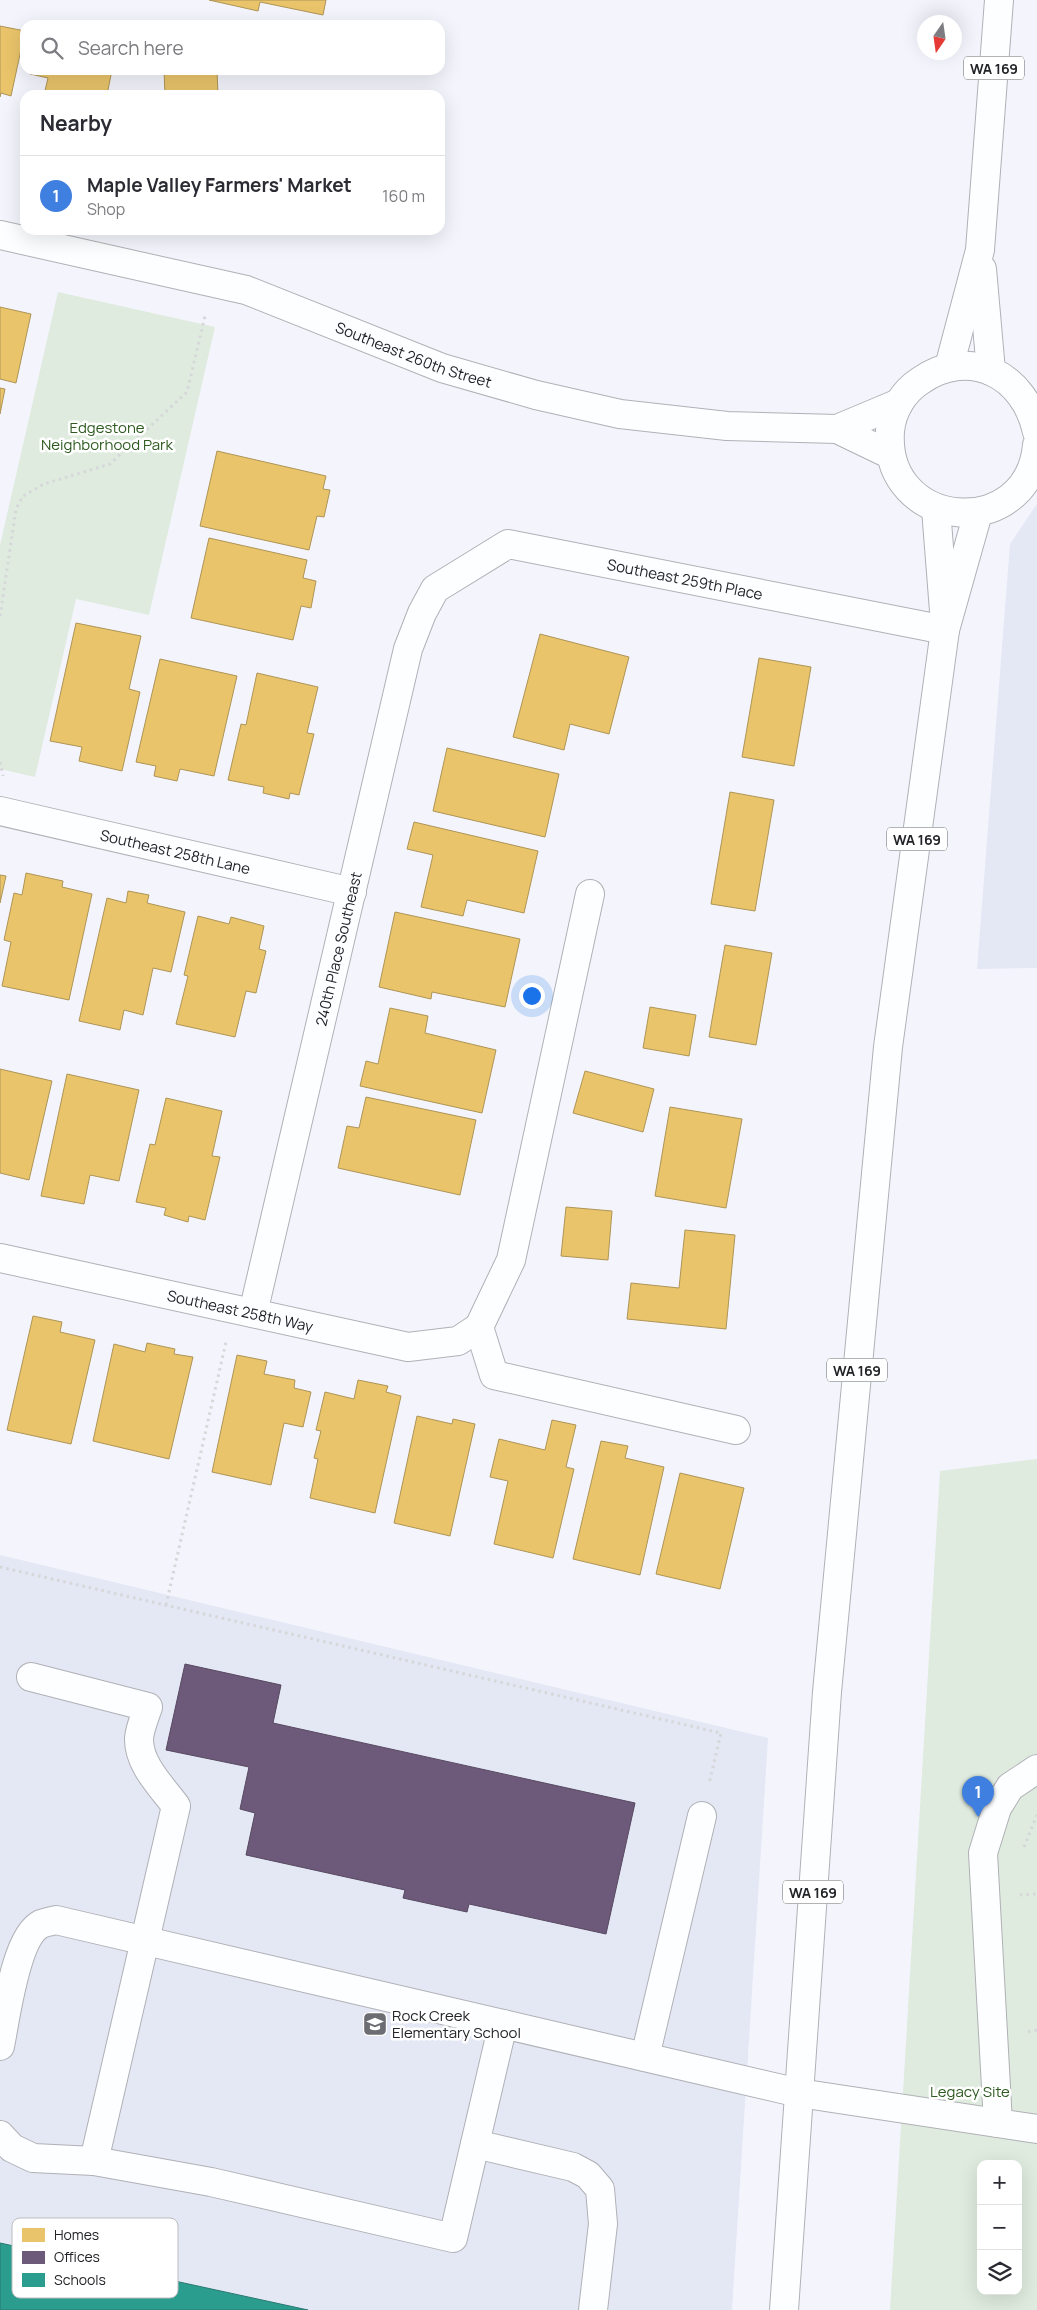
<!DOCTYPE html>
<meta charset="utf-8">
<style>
body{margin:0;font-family:Manrope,sans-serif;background:#f2f2f3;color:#2b2b33}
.controls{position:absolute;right:15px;bottom:15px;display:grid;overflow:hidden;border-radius:10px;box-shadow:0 5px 20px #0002}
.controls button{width:45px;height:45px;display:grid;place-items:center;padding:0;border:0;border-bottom:1px solid #e1e1e2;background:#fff;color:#2b2b33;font:25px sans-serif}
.compass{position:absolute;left:917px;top:15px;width:45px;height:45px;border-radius:50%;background:#fff;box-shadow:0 5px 20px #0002;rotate:193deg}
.you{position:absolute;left:531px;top:995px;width:18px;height:18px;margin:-12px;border:4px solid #fff;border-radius:50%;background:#1a73e8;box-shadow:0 0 0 8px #1a73e833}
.badge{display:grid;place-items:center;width:32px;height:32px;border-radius:50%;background:#db2777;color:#fff;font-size:16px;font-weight:700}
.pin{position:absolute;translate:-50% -41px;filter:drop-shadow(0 1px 2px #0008)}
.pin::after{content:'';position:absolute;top:26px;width:18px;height:15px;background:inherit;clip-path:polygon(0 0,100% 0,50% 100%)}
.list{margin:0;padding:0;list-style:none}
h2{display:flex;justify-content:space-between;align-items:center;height:65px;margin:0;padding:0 20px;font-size:21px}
h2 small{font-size:16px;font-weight:400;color:#7c7c81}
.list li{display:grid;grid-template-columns:32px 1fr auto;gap:15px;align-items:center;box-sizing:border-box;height:80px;padding:0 20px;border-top:1px solid #e1e1e2}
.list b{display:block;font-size:19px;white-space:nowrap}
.list p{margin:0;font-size:16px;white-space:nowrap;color:#7c7c81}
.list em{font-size:16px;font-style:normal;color:#7c7c81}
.icon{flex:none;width:28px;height:28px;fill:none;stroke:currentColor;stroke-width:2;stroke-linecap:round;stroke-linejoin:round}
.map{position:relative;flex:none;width:1037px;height:2310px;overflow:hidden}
.search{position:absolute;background:#fff;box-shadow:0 5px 20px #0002;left:20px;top:20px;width:425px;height:55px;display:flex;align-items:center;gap:12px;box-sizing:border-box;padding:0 18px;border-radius:15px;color:#7c7c81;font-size:19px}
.panel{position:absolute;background:#fff;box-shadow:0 5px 20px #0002;left:20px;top:90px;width:425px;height:145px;border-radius:15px}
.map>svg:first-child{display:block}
.built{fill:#e4e7f4}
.green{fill:#dfebdf;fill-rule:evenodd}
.homes{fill:#e9c46a;stroke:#ae9456}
.offices{fill:#6d597a;stroke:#574961}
.schools{fill:#2a9d8f;stroke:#287970}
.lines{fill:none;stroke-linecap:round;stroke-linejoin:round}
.minor-casing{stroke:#b0b1b6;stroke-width:30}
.major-casing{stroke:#b0b1b6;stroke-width:30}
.path{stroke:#d6d7d9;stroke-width:3;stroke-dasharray:2.5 4;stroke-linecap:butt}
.minor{stroke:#fdfeff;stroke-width:28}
.major{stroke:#fdfeff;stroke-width:28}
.labels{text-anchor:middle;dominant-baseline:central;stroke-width:5;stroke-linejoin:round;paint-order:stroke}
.shield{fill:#fff;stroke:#656668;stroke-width:1}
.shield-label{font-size:14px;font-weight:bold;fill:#232428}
.street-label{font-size:15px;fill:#232428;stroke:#fff}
.park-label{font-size:15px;fill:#2e5a20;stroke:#fff}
.poi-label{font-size:15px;fill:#232428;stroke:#fff;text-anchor:start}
.key{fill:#fff;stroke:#bdbdbe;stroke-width:1}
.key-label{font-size:14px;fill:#232428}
</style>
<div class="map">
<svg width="1037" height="2310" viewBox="0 0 1037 2310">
<rect width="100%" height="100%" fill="#f4f5fc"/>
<g class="built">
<path d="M1037 504V968L977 969 1010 544Z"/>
<path d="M0 1555 768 1738 732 2310H0Z"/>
</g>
<g class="green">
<path d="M58 292 215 327 149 615 76 599 35 777 0 769V545Z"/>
<path d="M1037 1459V2310H890L940 1471ZM981 2164H1018V2291H981Z"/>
</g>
<g class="homes">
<path d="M209 0H326L323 15 260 2 258 11Z"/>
<path d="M0 26 25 31 11 96 1 93 0 97Z"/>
<path d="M31 70H112L107 95H44L48 78 30 74Z"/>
<path d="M164 70H217L218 95H165Z"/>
<path d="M0 307 31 314 16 383 0 379Z"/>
<path d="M0 388 5 389 0 414Z"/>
<path d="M217 451 326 476 323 489 330 490 324 517 317 516 309 550 200 526Z"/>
<path d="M209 538 307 560 303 578 316 581 311 608 301 606 293 640 191 618Z"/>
<path d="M76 623 141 636 129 689 140 692 122 771 79 761 82 747 50 741Z"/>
<path d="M540 634 629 657 609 734 570 724 564 750 513 737Z"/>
<path d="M759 658 811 667 794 766 742 757Z"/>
<path d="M160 659 237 676 214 776 180 769 177 781 154 776 156 766 136 762Z"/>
<path d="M257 673 318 687 307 733 314 734 299 795 290 793 289 799 263 793 264 787 228 780 241 724 246 725Z"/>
<path d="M447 748 559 774 545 837 433 811Z"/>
<path d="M730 792 774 800 755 911 711 904Z"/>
<path d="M414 822 538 851 524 913 467 900 463 916 421 907 433 855 407 849Z"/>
<path d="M26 873 63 881 62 887 92 894 69 1000 2 986 11 942 4 940 14 893 22 895Z"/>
<path d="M0 875 6 876 0 903Z"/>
<path d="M128 891 149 895 147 903 185 912 171 972 153 968 143 1015 124 1010 120 1030 79 1021 107 898 126 903Z"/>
<path d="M395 912 520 939 505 1007 432 992 431 999 379 987Z"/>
<path d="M198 916 229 924 231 917 264 926 259 949 266 951 256 993 246 991 235 1037 176 1024 188 976 184 975Z"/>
<path d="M725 945 772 953 756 1045 709 1037Z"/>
<path d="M650 1007 696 1015 689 1056 643 1048Z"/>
<path d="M390 1008 428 1016 425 1033 496 1050 482 1113 360 1086 366 1061 378 1064Z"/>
<path d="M0 1069 52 1081 29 1180 0 1173Z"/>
<path d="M585 1071 654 1089 643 1132 573 1113Z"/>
<path d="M67 1074 139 1090 119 1181 90 1175 84 1204 41 1196Z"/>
<path d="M366 1097 476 1120 460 1195 338 1168 347 1126 359 1128Z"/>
<path d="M166 1098 222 1111 212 1156 220 1157 205 1220 189 1216 188 1222 164 1215 166 1208 136 1202 150 1144 155 1145Z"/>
<path d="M670 1107 742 1119 726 1208 655 1196Z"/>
<path d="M566 1207 612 1211 608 1260 561 1256Z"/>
<path d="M685 1230 735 1235 726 1329 627 1319 631 1283 679 1288Z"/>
<path d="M33 1316 62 1322 60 1332 95 1340 71 1444 7 1430Z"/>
<path d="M147 1343 175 1349 174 1354 193 1357 169 1459 93 1441 114 1344 145 1352Z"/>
<path d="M237 1355 267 1361 264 1374 295 1380 294 1388 311 1392 303 1427 284 1423 271 1485 212 1472Z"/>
<path d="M358 1380 388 1386 386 1392 401 1396 375 1513 310 1498 318 1459 314 1458 321 1431 316 1430 325 1392 354 1399Z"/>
<path d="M417 1416 452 1424 453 1419 475 1424 450 1536 394 1523Z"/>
<path d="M552 1420 576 1425 566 1467 574 1469 553 1558 494 1544 508 1481 490 1477 499 1439 545 1450Z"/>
<path d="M601 1441 628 1446 625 1458 664 1467 640 1575 573 1559Z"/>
<path d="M680 1473 744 1488 720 1589 656 1574Z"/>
</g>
<path class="offices" d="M185 1664 281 1685 273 1723 635 1803 606 1934 469 1904 467 1912 403 1898 405 1890 246 1855 255 1813 240 1809 249 1767 166 1750Z"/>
<path class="schools" d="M0 2243 308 2310H0Z"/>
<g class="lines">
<defs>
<g id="minor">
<path id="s1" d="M0 235 246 290 442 368 536 395 620 414 727 426 837 429 891 455"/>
<path d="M837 429 899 403"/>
<path id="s2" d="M0 811 352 892"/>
<path d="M590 894 511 1260 479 1327 494 1375 736 1430"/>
<path id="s3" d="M0 1258 408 1347 458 1341 479 1327"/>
<path id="s4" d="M253 1313 408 649 422 613 435 589 508 544 945 630"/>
<path d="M31 1677 148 1707C145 1716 140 1728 139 1738 138 1764 162 1787 176 1806L94 2161"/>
<path d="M0 2046C6 2018 15 1937 41 1924 46 1922 52 1921 56 1920L799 2093 1037 2129"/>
<path d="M645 2057 702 1816"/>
<path d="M998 2123 983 1853 997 1808 1010 1787 1037 1769"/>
<path d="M0 2135 12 2148 33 2158 94 2161 211 2182 453 2238 503 2024"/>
<path d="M475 2144 573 2167 588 2175 600 2189 603 2224 593 2310"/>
</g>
<g id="major">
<path d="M982 269 991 371"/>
<path d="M949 367 980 250 999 0"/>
<path d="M1037 432C1025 375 970 346 920 381 903 392 892 411 890 431 883 531 1028 543 1037 445"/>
<path d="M936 509 944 611"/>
<path d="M784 2310 827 1692 888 1047 945 630 978 513"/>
</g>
</defs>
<use href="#minor" class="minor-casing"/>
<use href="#major" class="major-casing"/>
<g class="path">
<path d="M0 616 16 509 23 496 44 484 110 464 187 392 205 316"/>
<path d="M0 762 3 776"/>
<path d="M0 1567 721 1733 709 1784"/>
<path d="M166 1605 226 1342"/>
<path d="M1024 1847 1037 1815"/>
<path d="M1020 1895 1037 1894"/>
<path d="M1028 2032 1037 2030"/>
</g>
<use href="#minor" class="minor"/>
<use href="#major" class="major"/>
</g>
<defs>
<symbol id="school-square" viewBox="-11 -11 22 22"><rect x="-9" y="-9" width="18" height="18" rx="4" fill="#6c6d72" stroke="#fff"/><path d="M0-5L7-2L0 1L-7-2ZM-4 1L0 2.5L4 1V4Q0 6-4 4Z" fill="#fff"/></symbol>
</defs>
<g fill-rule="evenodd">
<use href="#school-square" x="361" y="2010" width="28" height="28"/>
</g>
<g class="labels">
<g class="shield">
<rect x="964" y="56.5" width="60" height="23" rx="4"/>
<rect x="887" y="827.5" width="60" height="23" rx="4"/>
<rect x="827" y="1358.5" width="60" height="23" rx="4"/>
<rect x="783" y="1880.5" width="60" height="23" rx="4"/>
</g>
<g class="shield-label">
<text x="994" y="68">WA 169</text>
<text x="917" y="839">WA 169</text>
<text x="857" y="1370">WA 169</text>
<text x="813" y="1892">WA 169</text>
</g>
<g class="street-label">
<text stroke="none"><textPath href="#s1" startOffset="432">Southeast 260th Street</textPath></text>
<text stroke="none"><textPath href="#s4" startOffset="1014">Southeast 259th Place</textPath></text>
<text stroke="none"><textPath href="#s2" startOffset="180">Southeast 258th Lane</textPath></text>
<text stroke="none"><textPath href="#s4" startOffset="374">240th Place Southeast</textPath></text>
<text stroke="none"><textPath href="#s3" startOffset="246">Southeast 258th Way</textPath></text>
</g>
<g class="park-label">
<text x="107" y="427">Edgestone<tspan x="107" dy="17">Neighborhood Park</tspan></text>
<text x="970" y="2091">Legacy Site</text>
</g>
<g class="poi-label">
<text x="392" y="2015">Rock Creek<tspan x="392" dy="17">Elementary School</tspan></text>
</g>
</g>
<rect x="12" y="2218" width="166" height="80" rx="8" class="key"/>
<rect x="22" y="2228" width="23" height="14" fill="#e9c46a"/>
<rect x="22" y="2251" width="23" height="13" fill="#6d597a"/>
<rect x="22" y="2273" width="23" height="14" fill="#2a9d8f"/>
<g class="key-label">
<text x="54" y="2240">Homes</text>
<text x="54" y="2262">Offices</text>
<text x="54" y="2285">Schools</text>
</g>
</svg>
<div class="controls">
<button>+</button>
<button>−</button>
<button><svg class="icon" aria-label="layers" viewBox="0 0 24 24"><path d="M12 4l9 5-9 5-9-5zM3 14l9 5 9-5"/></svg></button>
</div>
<svg class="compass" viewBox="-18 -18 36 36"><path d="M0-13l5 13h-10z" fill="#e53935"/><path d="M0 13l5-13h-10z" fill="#7c7c81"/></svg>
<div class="you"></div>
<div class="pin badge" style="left:978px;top:1817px;background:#3f7fe0">1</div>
<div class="search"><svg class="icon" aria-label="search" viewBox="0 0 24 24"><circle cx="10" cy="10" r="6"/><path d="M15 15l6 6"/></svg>Search here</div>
<section class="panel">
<h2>Nearby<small></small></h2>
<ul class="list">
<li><span class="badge" style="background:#3f7fe0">1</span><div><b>Maple Valley Farmers' Market</b><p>Shop</p></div><em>160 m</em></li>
</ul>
</section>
</div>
